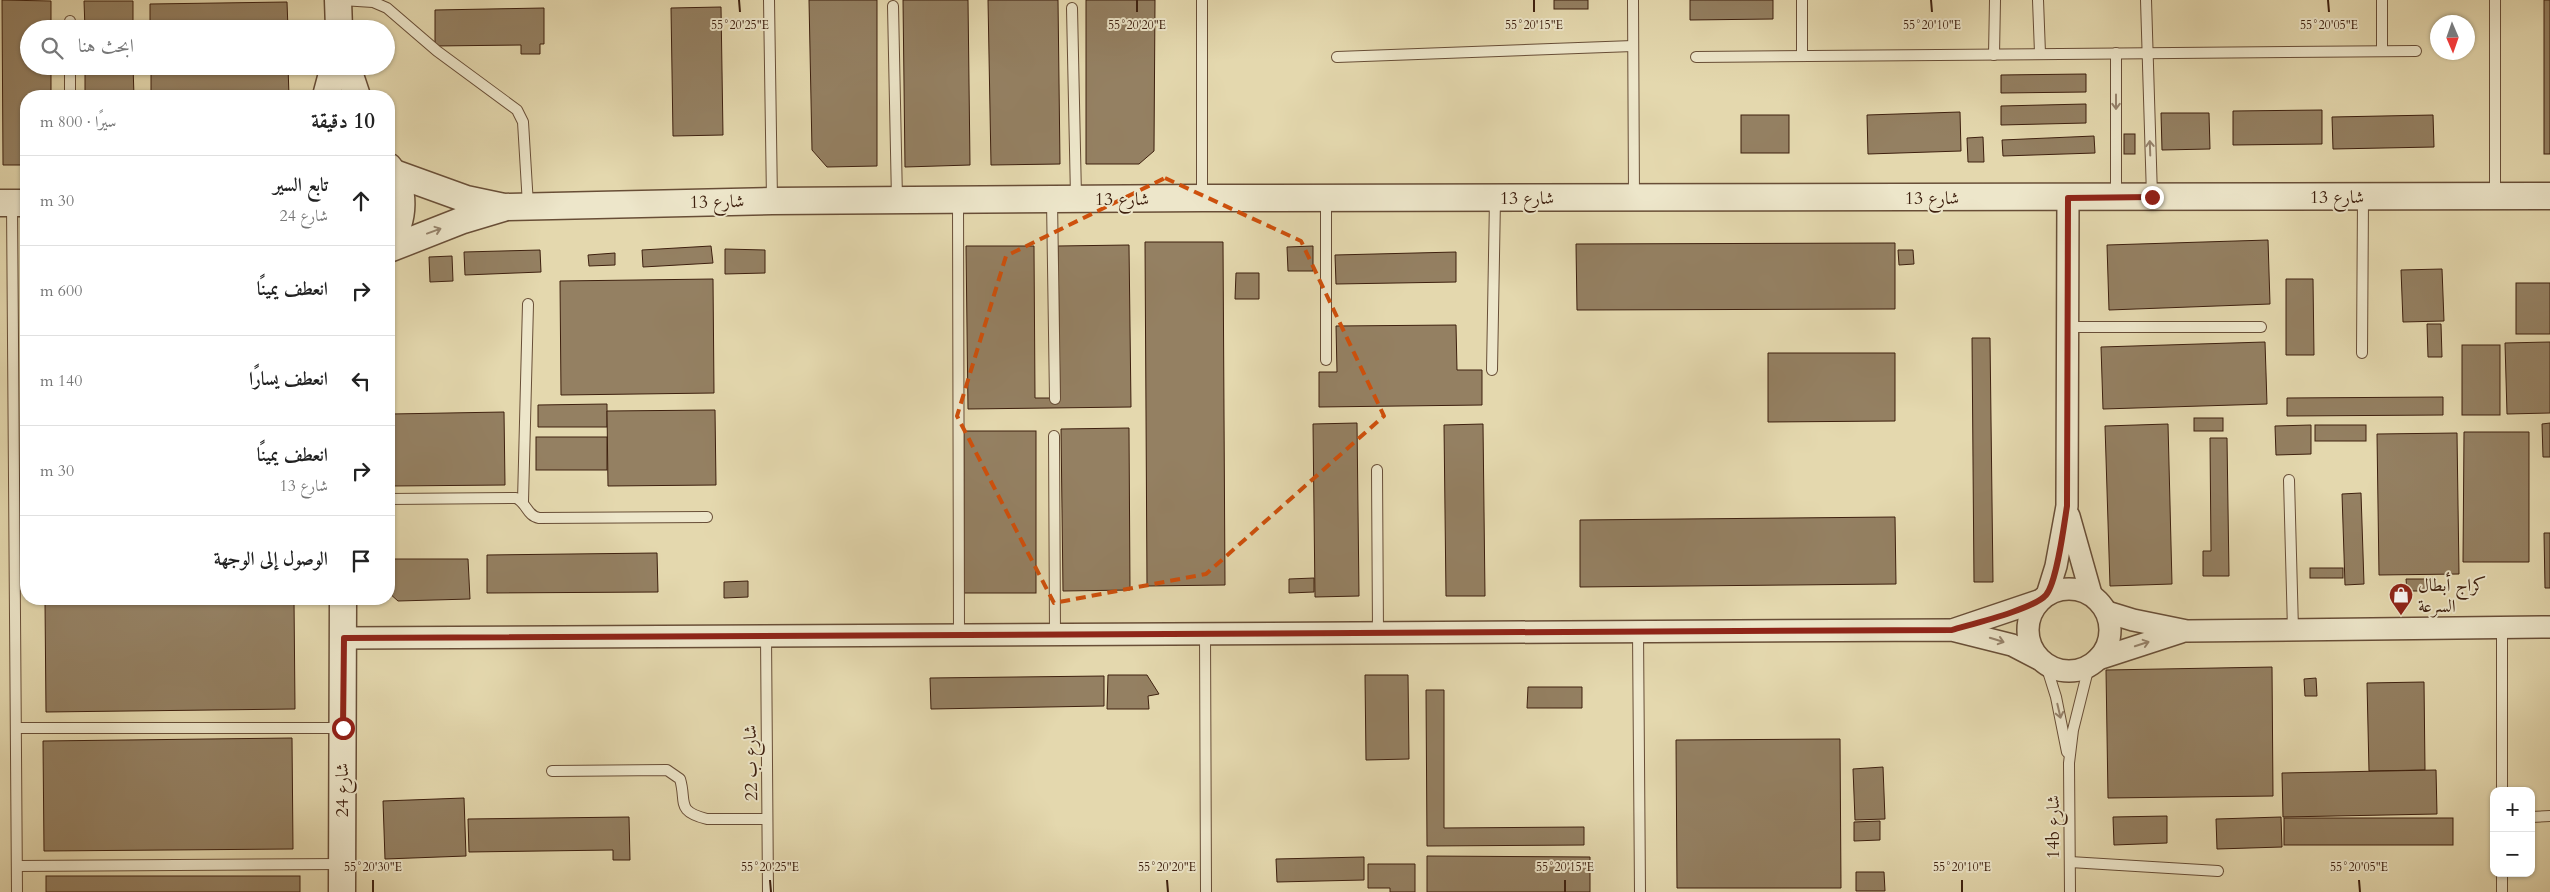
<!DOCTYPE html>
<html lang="ar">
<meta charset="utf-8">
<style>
body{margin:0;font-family:Cardo,Amiri,serif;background:#f6f6f6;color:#222;direction:rtl}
.controls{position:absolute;right:15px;bottom:15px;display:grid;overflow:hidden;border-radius:10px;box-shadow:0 1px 4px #0004}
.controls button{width:45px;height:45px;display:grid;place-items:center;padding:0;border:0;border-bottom:1px solid #e0e0e0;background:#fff;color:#222;font:25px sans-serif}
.compass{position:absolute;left:2430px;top:15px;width:45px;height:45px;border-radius:50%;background:#fff;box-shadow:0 1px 4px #0004;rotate:178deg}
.stop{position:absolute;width:15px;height:15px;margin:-11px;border:4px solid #8f2418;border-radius:50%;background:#fff}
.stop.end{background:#8f2418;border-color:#fff;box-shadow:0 1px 5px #0008}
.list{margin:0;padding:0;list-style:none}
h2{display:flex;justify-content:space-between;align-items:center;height:65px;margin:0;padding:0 20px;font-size:21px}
h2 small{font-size:16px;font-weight:400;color:#767676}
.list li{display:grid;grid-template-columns:32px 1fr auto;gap:15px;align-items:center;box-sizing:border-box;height:90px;padding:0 20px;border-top:1px solid #e0e0e0}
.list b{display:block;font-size:19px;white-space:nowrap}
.list p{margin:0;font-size:16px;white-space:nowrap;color:#767676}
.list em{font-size:16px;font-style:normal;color:#767676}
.icon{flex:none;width:28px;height:28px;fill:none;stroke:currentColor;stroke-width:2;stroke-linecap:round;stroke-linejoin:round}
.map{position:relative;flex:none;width:2550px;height:892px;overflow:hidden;direction:ltr}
.search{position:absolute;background:#fff;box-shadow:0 1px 4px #0004;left:20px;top:20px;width:375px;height:55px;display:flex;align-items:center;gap:12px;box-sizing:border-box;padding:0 18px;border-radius:28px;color:#767676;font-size:19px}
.panel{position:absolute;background:#fff;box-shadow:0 1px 4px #0004;left:20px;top:90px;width:375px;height:515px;border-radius:20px;direction:rtl}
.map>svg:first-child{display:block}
.building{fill:#948062;stroke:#3e200f}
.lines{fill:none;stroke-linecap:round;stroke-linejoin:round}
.service-casing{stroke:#684e37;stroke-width:12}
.minor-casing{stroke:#684e37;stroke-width:24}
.tertiary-casing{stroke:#684e37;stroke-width:29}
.service{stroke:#ede6ca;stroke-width:10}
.minor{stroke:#ede6ca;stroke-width:21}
.tertiary{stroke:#ede6ca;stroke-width:26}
.oneway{stroke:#96836c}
.route{stroke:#8f2418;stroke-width:6}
.marked{fill:none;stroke:#ce500c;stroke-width:4;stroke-dasharray:10 6;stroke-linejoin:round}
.ticks{fill:none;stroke:#3e200f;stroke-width:2}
.labels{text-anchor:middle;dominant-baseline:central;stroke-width:4;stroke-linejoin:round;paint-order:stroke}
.street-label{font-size:18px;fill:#3e200f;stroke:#ede6ca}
.poi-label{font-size:18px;fill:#3e200f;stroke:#ede6ca;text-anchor:start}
.ticks-label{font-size:12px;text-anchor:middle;fill:#3e200f;stroke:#ede6ca;stroke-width:4;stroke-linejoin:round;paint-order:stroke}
</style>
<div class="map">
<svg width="2550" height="892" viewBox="0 0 2550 892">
<rect width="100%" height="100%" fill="#e4d8ae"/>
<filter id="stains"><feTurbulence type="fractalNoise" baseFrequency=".004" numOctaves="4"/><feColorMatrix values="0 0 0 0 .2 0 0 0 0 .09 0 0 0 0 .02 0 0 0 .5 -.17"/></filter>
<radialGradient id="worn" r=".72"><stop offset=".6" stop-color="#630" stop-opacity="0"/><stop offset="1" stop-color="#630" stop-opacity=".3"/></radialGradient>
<g class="building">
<path d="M2 0 51 1V29H29V66H51V96H26V165H3Z"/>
<path d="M809 0H877V166L827 167 812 150Z"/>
<path d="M903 0H968L970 165 905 167Z"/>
<path d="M988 0H1058L1060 164 991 165Z"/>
<path d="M1086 0H1155L1154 151 1139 164H1086Z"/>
<rect x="1554" y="0" width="34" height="9"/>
<path d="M1690 0H1773V19L1690 20Z"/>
<rect x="2544" y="0" width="6" height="154"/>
<path d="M84 1H133V29H85Z"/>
<path d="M287 2 288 29H150V4Z"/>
<path d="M721 7 723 135 673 136 671 8Z"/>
<path d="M544 8V44H540V54H521V45L435 46V10Z"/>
<path d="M85 66H133L134 96H85Z"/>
<path d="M151 66H288L289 96H151Z"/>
<path d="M2086 74V92L2001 93V75Z"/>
<path d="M2086 104V123L2001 125V106Z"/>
<path d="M2322 110V144L2233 145V111Z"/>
<path d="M1960 112 1961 151 1868 154 1867 115Z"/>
<path d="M2161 113H2209L2210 149 2162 150Z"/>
<rect x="1741" y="115" width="48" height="38"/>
<path d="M2433 115 2434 147 2333 149 2332 117Z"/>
<rect x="2124" y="134" width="11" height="20"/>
<path d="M2094 136 2095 153 2003 156 2002 140Z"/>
<path d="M1983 137 1984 162H1968L1967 138Z"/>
<path d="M2268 240 2270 304 2109 310 2107 245Z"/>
<path d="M1145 242H1223L1225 585 1147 586Z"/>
<path d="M1895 243V309L1577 310 1576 244Z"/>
<path d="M1129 245 1131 407 968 409 966 246H1034L1035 398H1060L1058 246Z"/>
<path d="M711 246 713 263 643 267 642 250Z"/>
<path d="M1313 246V271H1288L1287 247Z"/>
<path d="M725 249 765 250V273L725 274Z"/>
<path d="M540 250 541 272 465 275 464 252Z"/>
<path d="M1898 250H1913L1914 264 1899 265Z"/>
<path d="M1456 252V282L1336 284 1335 255Z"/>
<path d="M615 253V265L589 266 588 255Z"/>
<path d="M452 256 453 281 430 282 429 257Z"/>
<path d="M2442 269 2444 321 2403 322 2401 270Z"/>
<path d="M1236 273H1259V299H1235Z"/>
<path d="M713 279 714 393 561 395 560 281Z"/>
<path d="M2286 279H2313L2314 355H2286Z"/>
<rect x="2516" y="283" width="34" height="51"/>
<path d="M2427 324H2441L2442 357H2428Z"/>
<path d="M1456 325 1457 370H1482V405L1319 407V372H1337L1336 326Z"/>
<path d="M1972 338H1990L1993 582H1974Z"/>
<path d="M2265 342 2267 404 2103 409 2101 347Z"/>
<path d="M2550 342V413L2507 414 2505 343Z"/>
<rect x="2462" y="345" width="38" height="70"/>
<path d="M1768 353H1895V421L1768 422Z"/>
<path d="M2443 397V415L2287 416V398Z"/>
<path d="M607 404V427H538V405Z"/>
<path d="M715 410 716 485 608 486 607 411Z"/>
<path d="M504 412 505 485 392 486 391 414Z"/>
<rect x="2194" y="418" width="29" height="13"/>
<path d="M1357 423 1359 596 1315 597 1313 424Z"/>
<path d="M2550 423V457H2543L2542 424Z"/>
<path d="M1483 424 1485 596H1446L1444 425Z"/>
<path d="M2168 424 2172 584 2110 586 2105 426Z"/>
<path d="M2311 425V454L2276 455 2275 426Z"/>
<rect x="2315" y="425" width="51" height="16"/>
<path d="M1129 428 1130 590 1063 591 1061 429Z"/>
<rect x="964" y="431" width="72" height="162"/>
<path d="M2464 432H2529V562H2463Z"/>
<path d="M2457 433 2459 574 2379 575 2377 434Z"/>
<rect x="536" y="437" width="71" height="33"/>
<path d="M2210 438H2227L2229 576H2203V551H2211Z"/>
<path d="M2361 493 2364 584 2345 585 2342 494Z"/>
<path d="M1895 517 1896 584 1580 587V520Z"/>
<path d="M2544 533H2550V588H2545Z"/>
<path d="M657 553 658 592 487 593V555Z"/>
<path d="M389 559H468L470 599 398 601 389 593Z"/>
<rect x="2310" y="568" width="33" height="10"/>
<path d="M1314 578V592L1289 593V579Z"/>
<path d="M2406 579H2435V591H2407Z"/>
<path d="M748 581V597L724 598V582Z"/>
<path d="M294 600 295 709 46 712 45 603Z"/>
<path d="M2272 667 2273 796 2108 798 2106 670Z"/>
<path d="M1108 675H1147L1159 694 1148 696 1149 709H1107Z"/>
<path d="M1365 675H1408L1409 759 1366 760Z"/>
<path d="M1104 676V706L931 709 930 678Z"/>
<path d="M2316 678 2317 696H2305L2304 679Z"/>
<path d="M2424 682 2425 770 2369 771 2367 683Z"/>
<path d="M1528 687H1582V708H1527Z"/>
<path d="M1426 690H1444V828L1584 827V845L1427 846Z"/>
<path d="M292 738 293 849 44 851 43 741Z"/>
<path d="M1840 739 1841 888H1677L1676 740Z"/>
<path d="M1883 767 1885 819 1855 820 1853 769Z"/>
<path d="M2436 770 2437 814 2283 817 2282 773Z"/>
<path d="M464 798 466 856 385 859 383 801Z"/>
<path d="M2167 816V843L2114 845 2113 817Z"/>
<path d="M629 817 630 860H613V850L469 852 468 819Z"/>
<path d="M2281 817 2282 847 2217 849 2216 819Z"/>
<rect x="2284" y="818" width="169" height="27"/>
<path d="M1880 821V840L1854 841V822Z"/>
<path d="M1427 856 1590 857V892H1427Z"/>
<path d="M1364 857V880L1277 882 1276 859Z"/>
<path d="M1368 864H1415V892H1390V888H1368Z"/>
<path d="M1856 872H1884L1885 891H1856Z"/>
<rect x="46" y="876" width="254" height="16"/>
</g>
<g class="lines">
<defs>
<g id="service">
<path d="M342 0 373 2 387 8 437 51 517 110 523 122 528 205"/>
<path d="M769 0 772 200"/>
<path d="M1202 0V197"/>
<path d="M1633 0 1634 197"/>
<path d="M1802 0V56"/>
<path d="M2038 0 2040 53"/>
<path d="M2146 0 2152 196"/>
<path d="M2382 0V51"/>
<path d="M2495 0V195"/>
<path d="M893 6 897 200"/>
<path d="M1072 8 1076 197"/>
<path d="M70 21V29"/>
<path d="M1994 55 1995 0"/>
<path d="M1337 57 1633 46"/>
<path d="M1696 57 2416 51"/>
<path d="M70 66V96"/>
<path d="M2116 197V53"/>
<path d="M958 200 959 634"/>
<path d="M1052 200 1055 399"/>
<path d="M12 203 17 892"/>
<path d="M2068 327H2261"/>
<path d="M2362 353 2363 198"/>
<path d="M1326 360V199"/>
<path d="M1492 370 1495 199"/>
<path d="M1054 436 1055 633"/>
<path d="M1377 470 1378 632"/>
<path d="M2289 480 2293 630"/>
<path d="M389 499 516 498C527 503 527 516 539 518L707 517"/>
<path d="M523 501 528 304"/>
<path d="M2502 627V791"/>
<path d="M1638 631 1640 892"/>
<path d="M1205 633 1206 892"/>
<path d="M766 635 768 892"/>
<path d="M2046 665 2056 697 2067 752"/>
<path d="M16 728H342"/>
<path d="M552 771 667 770 680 779C687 802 675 811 707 819H767"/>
<path d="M2531 817 2550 816"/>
<path d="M2070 862 2218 871"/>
<path d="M17 866 341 864"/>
<path d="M2502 873V892"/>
<path d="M2070 892 2069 763 2073 730 2089 666"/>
</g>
<g id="minor">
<path d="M2069 516 2091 594"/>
<circle cx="2069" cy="630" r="41"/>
<path d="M2047 595 2056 566 2067 506 2068 197"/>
<path d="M2107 612 2133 620 2187 631 2550 627"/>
<path d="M1955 629 2038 601"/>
<path d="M344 638 1952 630 2012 645 2039 659"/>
<path d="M2098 659 2181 632"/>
</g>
<g id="tertiary">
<path d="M338 0 339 29"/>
<path d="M347 66 357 96"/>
<path d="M326 96 334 66"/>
<path d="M389 167C406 189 405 220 389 242"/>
<path d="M394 173 466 199 504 207 772 201 1202 198 2550 196"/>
<path d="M0 203H26"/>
<path d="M389 249 463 220 503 208"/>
<path d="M342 892 343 599"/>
</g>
</defs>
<use href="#service" class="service-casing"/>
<use href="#minor" class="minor-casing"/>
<use href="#tertiary" class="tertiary-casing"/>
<use href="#service" class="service"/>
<use href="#minor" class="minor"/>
<use href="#tertiary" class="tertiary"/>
</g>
<defs><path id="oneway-shaft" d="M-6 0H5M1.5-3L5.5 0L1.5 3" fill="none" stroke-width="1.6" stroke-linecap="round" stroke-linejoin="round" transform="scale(1.25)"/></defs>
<g class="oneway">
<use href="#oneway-shaft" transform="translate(2116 102) rotate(90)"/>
<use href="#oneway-shaft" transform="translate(2150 148) rotate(-92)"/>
<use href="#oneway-shaft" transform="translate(434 231) rotate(-20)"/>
<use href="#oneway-shaft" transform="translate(1997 640) rotate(17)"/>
<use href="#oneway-shaft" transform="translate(2142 644) rotate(-18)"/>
<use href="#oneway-shaft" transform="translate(2059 711) rotate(77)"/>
</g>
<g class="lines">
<path class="route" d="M343 728 344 638 1952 630C1972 624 2034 609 2046 595 2057 582 2064 525 2067 506L2068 198 2152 197"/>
</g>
<path class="marked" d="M1165 178 1301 241 1384 416 1206 574 1054 603 957 416 1006 256Z"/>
<path class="ticks" d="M739 0 740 12M1137 0V12M1534 0V12M1931 0 1932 12M2328 0 2329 12M373 880V892M770 880 771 892M1167 880 1168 892M1565 880V892M1962 880V892M2359 880 2360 892"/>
<defs>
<symbol id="shop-pin" viewBox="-11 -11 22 30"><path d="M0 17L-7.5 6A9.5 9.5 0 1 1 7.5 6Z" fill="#8f2418" stroke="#ede6ca"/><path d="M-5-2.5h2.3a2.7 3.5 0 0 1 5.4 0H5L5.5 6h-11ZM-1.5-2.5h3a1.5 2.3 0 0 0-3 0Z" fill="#fff"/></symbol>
</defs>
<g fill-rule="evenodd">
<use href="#shop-pin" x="2387" y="581" width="28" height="38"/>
</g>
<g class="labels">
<g class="street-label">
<text x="2337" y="197">شارع 13</text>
<text x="1527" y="198">شارع 13</text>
<text x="1932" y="198">شارع 13</text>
<text x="1122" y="199">شارع 13</text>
<text transform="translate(717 202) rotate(-1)">شارع 13</text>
<text transform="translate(751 763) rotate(-91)">شارع ب 22</text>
<text transform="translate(342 790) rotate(-90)">شارع 24</text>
<text transform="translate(2053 827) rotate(-90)">14b شارع</text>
</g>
<g class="poi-label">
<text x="2418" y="585">كراج أبطال<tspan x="2418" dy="21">السرعة</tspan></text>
</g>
</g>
<g class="ticks-label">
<text x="740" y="29">55°20'25"E</text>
<text x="1137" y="29">55°20'20"E</text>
<text x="1534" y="29">55°20'15"E</text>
<text x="1932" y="29">55°20'10"E</text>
<text x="2329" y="29">55°20'05"E</text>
<text x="373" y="871">55°20'30"E</text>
<text x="770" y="871">55°20'25"E</text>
<text x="1167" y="871">55°20'20"E</text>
<text x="1565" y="871">55°20'15"E</text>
<text x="1962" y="871">55°20'10"E</text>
<text x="2359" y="871">55°20'05"E</text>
</g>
<rect width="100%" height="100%" filter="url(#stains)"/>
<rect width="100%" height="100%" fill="url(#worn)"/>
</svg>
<div class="controls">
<button>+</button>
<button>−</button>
</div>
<svg class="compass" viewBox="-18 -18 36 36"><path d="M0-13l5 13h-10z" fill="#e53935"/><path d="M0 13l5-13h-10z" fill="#767676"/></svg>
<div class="stop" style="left:343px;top:728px"></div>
<div class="stop end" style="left:2152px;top:197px"></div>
<div class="search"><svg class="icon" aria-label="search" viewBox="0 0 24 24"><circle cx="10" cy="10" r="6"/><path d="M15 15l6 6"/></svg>ابحث هنا</div>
<section class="panel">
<h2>10 دقيقة<small>سيرًا · 800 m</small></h2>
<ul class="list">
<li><svg class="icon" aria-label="ahead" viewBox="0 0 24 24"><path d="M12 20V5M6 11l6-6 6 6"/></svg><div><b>تابع السير</b><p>شارع 24</p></div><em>30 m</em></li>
<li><svg class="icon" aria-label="right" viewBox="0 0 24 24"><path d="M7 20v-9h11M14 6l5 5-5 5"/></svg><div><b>انعطف يمينًا</b></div><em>600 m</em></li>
<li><svg class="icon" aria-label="left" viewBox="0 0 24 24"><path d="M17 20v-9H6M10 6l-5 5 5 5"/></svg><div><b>انعطف يسارًا</b></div><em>140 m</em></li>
<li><svg class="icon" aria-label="right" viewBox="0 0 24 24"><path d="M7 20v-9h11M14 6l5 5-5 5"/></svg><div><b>انعطف يمينًا</b><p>شارع 13</p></div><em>30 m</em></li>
<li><svg class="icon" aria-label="arrive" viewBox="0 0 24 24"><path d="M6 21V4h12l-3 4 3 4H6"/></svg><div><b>الوصول إلى الوجهة</b></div></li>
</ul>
</section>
</div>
